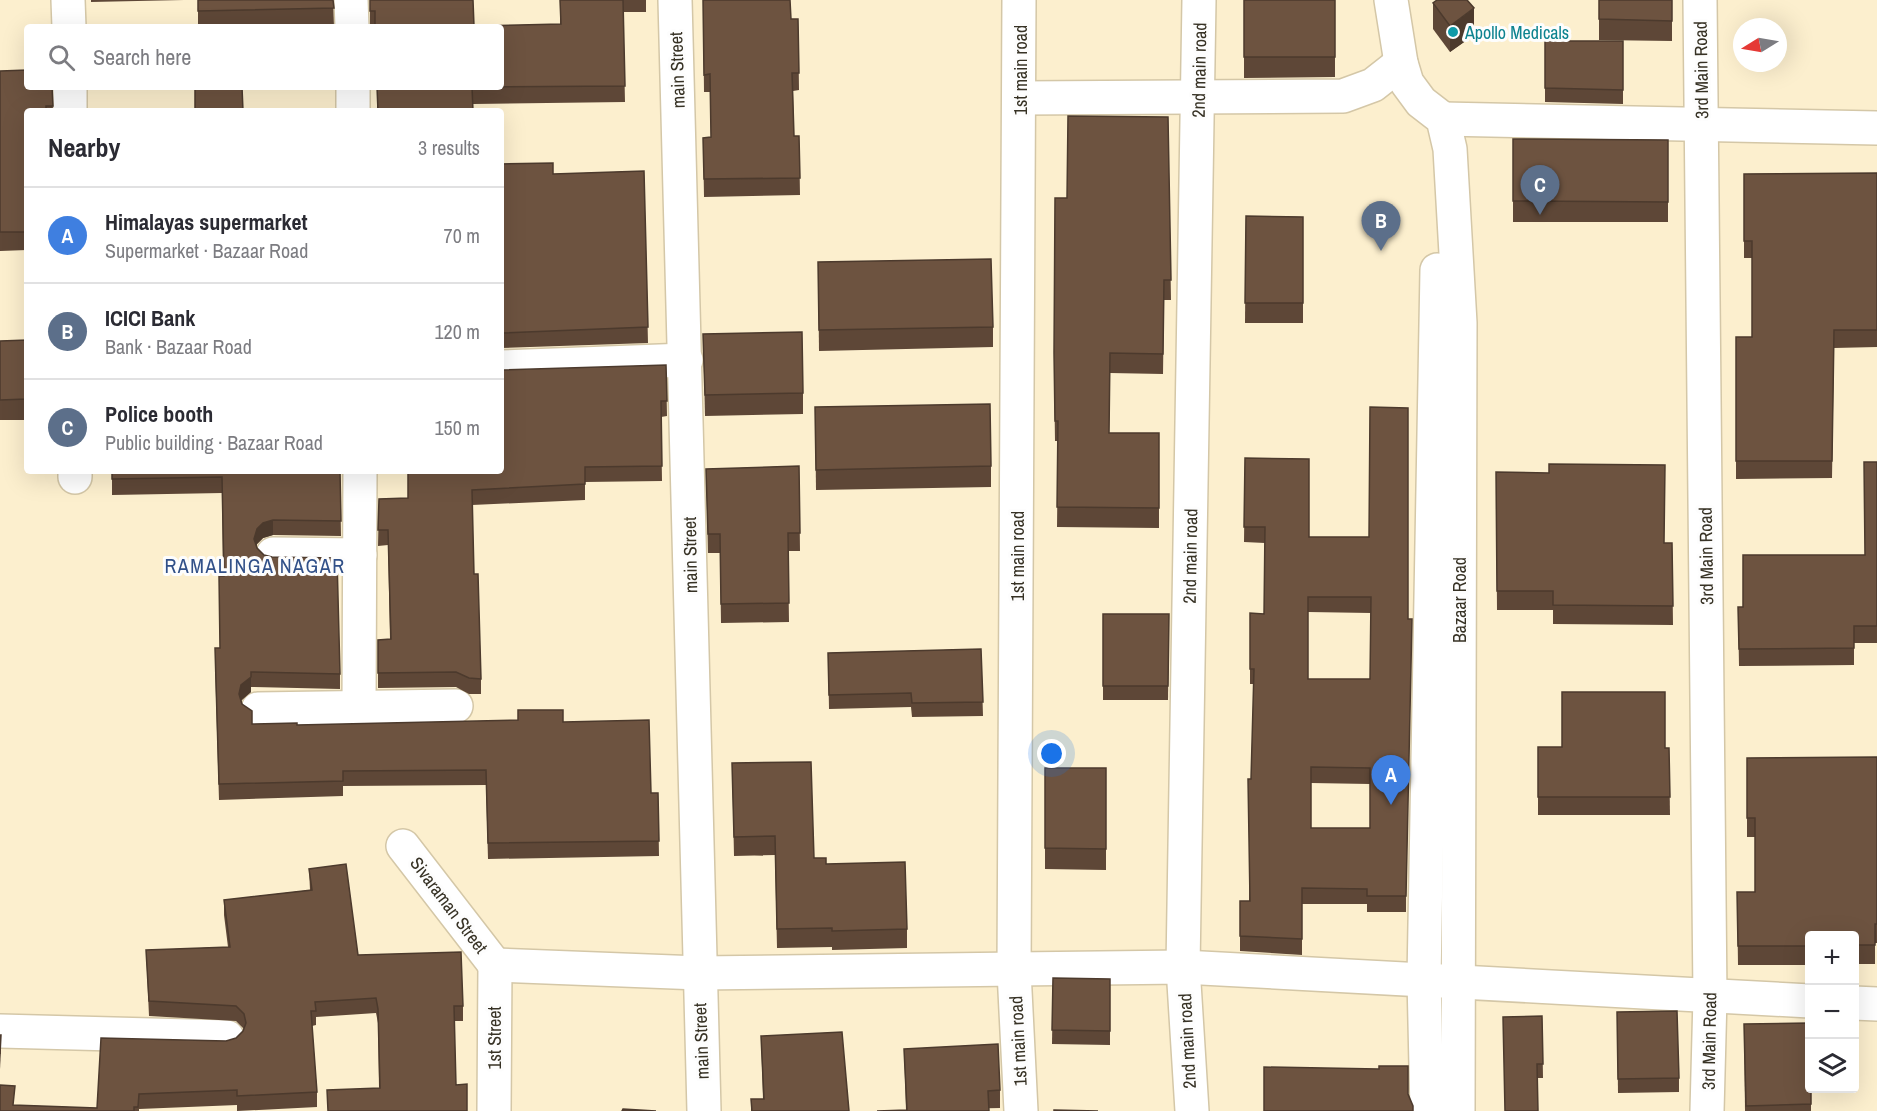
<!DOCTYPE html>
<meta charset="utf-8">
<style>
body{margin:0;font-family:"Archivo Narrow",sans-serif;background:#f2f2f3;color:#2b2b33}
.controls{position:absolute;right:18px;bottom:18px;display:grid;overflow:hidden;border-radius:6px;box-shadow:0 6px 24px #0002}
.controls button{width:54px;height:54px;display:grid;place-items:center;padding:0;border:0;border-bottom:2px solid #e1e1e2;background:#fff;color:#2b2b33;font:30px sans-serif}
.compass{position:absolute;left:1733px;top:18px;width:54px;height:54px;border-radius:50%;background:#fff;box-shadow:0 6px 24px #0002;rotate:259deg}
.you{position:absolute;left:1052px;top:754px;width:21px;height:21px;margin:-15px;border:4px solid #fff;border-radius:50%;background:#1a73e8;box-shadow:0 0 0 9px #1a73e833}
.badge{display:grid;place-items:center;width:39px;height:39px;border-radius:50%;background:#3773e2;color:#fff;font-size:20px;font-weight:700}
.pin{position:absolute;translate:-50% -50px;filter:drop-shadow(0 2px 3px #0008)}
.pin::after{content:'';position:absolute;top:32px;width:21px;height:18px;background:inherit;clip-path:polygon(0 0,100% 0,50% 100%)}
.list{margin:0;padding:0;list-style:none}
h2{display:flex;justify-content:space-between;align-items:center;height:78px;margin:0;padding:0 24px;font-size:26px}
h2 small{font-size:20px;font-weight:400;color:#7c7c81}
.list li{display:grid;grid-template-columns:39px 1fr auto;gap:18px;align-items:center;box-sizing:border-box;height:96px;padding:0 24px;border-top:2px solid #e1e1e2}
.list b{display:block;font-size:22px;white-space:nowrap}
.list p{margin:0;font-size:20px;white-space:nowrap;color:#7c7c81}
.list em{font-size:20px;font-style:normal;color:#7c7c81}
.icon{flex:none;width:33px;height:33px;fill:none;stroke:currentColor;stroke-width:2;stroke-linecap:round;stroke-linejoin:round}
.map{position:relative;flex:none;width:1877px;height:1111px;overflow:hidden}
.search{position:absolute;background:#fff;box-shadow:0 6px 24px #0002;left:24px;top:24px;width:480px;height:66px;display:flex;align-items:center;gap:15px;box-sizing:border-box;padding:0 21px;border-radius:6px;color:#7c7c81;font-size:22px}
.panel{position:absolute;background:#fff;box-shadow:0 6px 24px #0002;left:24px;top:108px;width:480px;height:366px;border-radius:6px}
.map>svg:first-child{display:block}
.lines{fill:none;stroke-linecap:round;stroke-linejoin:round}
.minor-casing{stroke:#d4c7a7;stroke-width:36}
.major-casing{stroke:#d4c7a7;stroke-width:36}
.minor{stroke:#fff;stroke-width:33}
.major{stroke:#fff;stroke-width:33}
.wall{fill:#5e4737;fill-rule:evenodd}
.shaded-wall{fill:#4c3a2d}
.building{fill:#6d5340;stroke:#4c3a2d;stroke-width:1.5;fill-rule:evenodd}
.culture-dot{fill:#0f9aa8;stroke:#fdfdfd;stroke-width:2}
.labels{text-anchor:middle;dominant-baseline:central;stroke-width:6;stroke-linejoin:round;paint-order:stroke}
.culture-label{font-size:18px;fill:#0d838f;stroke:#fdfdfd;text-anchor:start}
.street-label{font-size:18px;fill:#373225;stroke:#fdfdfd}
.neighbourhood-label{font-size:20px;letter-spacing:1.5px;fill:#315088;stroke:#fdfdfd}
</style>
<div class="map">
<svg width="1877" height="1111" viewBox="0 0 1877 1111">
<rect width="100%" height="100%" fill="#fcefce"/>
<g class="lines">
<defs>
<g id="minor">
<path d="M68 0 69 27"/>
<path d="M351 0 352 27"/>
<path d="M675 0 704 1111"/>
<path d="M1019 0 1014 971 1021 1111"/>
<path d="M1700 0 1710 997 1707 1111"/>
<path d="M70 87V111"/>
<path d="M353 87V111"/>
<path d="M1020 98 1343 96 1373 85 1401 63"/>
<path d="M1443 119 1877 128"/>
<path d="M501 367 686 360"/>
<path d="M75 471V477"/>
<path d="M273 554 360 555"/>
<path d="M359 708 360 471"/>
<path d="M258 709 456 706"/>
<path d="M403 846 495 965"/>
<path d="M495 965 699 973 1183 967 1810 1001"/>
<path d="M1854 1003 1877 1004"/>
<path d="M0 1031 227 1037"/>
<path d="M494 1111 495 965"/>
<path d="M1192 1111 1183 967 1199 0"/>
</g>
<g id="major">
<path d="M1391 0 1401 63 1407 83 1421 102 1443 119 1450 149 1460 323 1458 1111"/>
<path d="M1427 1111 1424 979 1437 270"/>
</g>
</defs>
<use href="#minor" class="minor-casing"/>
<use href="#major" class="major-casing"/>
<use href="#minor" class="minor"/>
<use href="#major" class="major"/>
</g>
<g class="wall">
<path d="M91 0H184L91 2Z"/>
<path d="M198 0H333L334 27H198Z"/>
<path d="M370 0 474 26 560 24V0H646V12H623L625 102 473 104V111H377V87H501V27H370Z"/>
<path d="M703 0 791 19H798L799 90 793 91 794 136H799L800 195 704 197 703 138 711 137 710 92H704Z"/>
<path d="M1244 0H1335V77L1244 78Z"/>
<path d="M1599 0H1672V41L1599 40Z"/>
<path d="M1433 3 1474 35 1450 52 1433 29Z"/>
<path d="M1545 41H1623V104L1545 102Z"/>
<path d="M0 71 52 87 53 111H27V250L0 251Z"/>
<path d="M1168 117 1171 300H1164L1163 374 1110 373 1109 433H1159V528L1057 527 1058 441H1055L1054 372 1067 198Z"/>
<path d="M1513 139 1668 140V222H1513Z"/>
<path d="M501 164 553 174 644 171 648 343 501 348Z"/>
<path d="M1877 173V347L1834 348 1832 478 1736 479V337H1752V258H1744V174Z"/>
<path d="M1246 216 1303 217V323H1245Z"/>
<path d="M818 262 993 327V347L819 351Z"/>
<path d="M703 334 803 393V414L705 416Z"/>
<path d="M27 340V420H0V341Z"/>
<path d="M666 365 667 416 661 417 662 481 585 482V500L472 505 474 574 481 679V694H469L456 687 378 688V640L390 639 388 545 378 546 379 499 408 498Z"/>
<path d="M815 407 991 466V487L816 490Z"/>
<path d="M1408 408 1406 912H1367V904H1302V955L1240 951V901H1249L1254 684H1250V613L1264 614 1265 543 1244 542 1245 458 1309 537H1369ZM1308 612 1371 613 1370 679H1308ZM1311 783 1370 784V828H1311Z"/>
<path d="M1877 462V643H1854V665L1739 666 1738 607H1743L1865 555Z"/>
<path d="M799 466 800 551H788L789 622 721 623 720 553H708L706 469Z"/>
<path d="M112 471H340L341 536 273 535 263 538 257 544V547L340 674V689L251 687V692L241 701 252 724 297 725 563 722 651 793H658L659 856 488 859 486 785 343 786V796L219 800 215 664 220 648 223 576 222 493 112 495Z"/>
<path d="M1496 472 1664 543H1672L1673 625 1553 624V610H1497Z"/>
<path d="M1103 614H1169L1168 700H1103Z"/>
<path d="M981 649 983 716 912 717 911 707 829 709 828 653Z"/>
<path d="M1538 747 1669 748 1670 815H1538Z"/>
<path d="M1877 757V943H1875V964H1854V936H1809V965H1738L1737 892H1755V837H1747V758Z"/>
<path d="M732 763 814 858 826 864 907 929V948L832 950V947L777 948 775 855 734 856Z"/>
<path d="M1045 768H1106V870L1045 869Z"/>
<path d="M309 869 358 955 463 1006V1021H454L379 1088 378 1023 376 1013 316 1017V1025L312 1026 317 1092V1107L237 1111V1105L139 1109V1111H0L14 1105 97 1108 226 1041 236 1038 243 1031 244 1029 236 1021 149 1016 146 950 228 947 224 915V900L310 890Z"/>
<path d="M1053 978 1110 979V1045L1052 1044Z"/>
<path d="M1617 1012 1679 1078V1092L1618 1093Z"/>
<path d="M1542 1016 1543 1078H1537L1505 1111Z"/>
<path d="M1744 1024 1811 1089V1111H1745Z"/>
<path d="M761 1036 849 1111H751V1099H763Z"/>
<path d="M904 1049 1000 1090V1108L906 1110Z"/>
</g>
<g class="shaded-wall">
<path d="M1474 8V35L1450 52V26Z"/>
<path d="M273 520V535L263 538 257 544 254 554V539L257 529 263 523Z"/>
<path d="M251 677V692L241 700 239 694 241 685Z"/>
<path d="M1 1035V1050L0 1069V1054Z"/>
</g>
<g class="building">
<path d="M198 0H333L334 8 198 11Z"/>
<path d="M370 0H473L474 26 561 24 560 0H623L625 86 472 87 473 111H378L377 87H501V27H375V11H370Z"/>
<path d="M703 0H790L791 19H798L799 73H792L794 136H799L800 178 704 179 703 138 711 137 710 74 704 75Z"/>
<rect x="1244" y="0" width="91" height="57"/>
<path d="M1437 0H1467L1474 8 1450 26 1433 3Z"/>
<path d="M1599 0H1672V21L1599 19Z"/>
<path d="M1545 41H1623V90L1545 88Z"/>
<path d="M27 70V87H52L53 106H46V111H27V232H0V71Z"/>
<path d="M195 87H242L243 111H195Z"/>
<path d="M1068 116 1168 117 1171 280H1164L1163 354 1110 353 1109 433H1159V508L1057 507 1058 421H1055L1054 353 1055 198H1067Z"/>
<path d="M1513 139 1668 140V202L1513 201Z"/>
<path d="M553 163V174L644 171 648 327 501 333V164Z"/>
<path d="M1877 173V330H1834L1832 461H1736V337H1752V241H1744V174Z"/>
<path d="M1246 216 1303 217V303H1245Z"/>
<path d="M991 259 993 327 819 330 818 262Z"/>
<path d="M802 332 803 393 705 395 703 334Z"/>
<path d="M27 340V399L0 400V341Z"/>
<path d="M666 365 667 401H661L662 466 585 467V484L472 490 474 574H478L481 679 469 678 456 672 378 673V640L391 639 388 530H378L379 499 408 498V471H501V370Z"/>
<path d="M990 404 991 466 816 470 815 407Z"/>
<path d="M1370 407 1408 408V619H1412L1406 896H1367V889L1302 888V939L1240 936V901H1250L1248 779H1251L1254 669H1250V613L1264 614 1265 527H1244L1245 458 1309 459V537H1369ZM1308 597H1371L1370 679H1308ZM1311 767 1370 768V828H1311Z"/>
<path d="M1864 462H1877V626H1854V648L1739 649 1738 607H1743V555H1865Z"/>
<path d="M1549 464 1665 465 1664 543H1672L1673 606 1553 605V591H1497L1496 472 1549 473Z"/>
<path d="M799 466 800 533H788L789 603 721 604 720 534H708L706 469Z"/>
<path d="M112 471H340L341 521 273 520 263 523 257 529 254 539 257 548 264 555 272 557 337 558 340 674 251 672V677L241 685 239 694 242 704 252 711V724L297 723V725L518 720V710H563V722L649 720 651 793H658L659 841 488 843 486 770 343 771V781L219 784 215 648H220L219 576H224L222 477 112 479Z"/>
<path d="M1103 614H1169L1168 686H1103Z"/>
<path d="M981 649 983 702 912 703 911 693 829 695 828 653Z"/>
<path d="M1562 692H1665V748H1669L1670 797H1538V747H1562Z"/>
<path d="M1877 757V924H1875V945H1854V936H1809V946H1738L1737 892H1755V818H1747V758Z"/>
<path d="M811 762 814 858H826V864L905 862 907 929 832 931V928L777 929 775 836 734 837 732 763Z"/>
<path d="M1045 768H1106V849L1045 848Z"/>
<path d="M346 864 358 955 461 952 463 1006H454L456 1085 467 1084V1111H328L327 1090 380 1088 378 1009 376 998 315 1002 316 1011H311L317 1092 237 1096V1090L139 1094 138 1107H134V1111H0V1085L15 1086 13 1105 97 1108 101 1038 226 1041 236 1038 243 1031 246 1023 244 1014 236 1006 149 1001 146 950 230 947 224 900 312 890 309 869Z"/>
<path d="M1053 978 1110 979V1031L1052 1030Z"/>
<path d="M1677 1011 1679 1078 1618 1079 1617 1012Z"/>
<path d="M1542 1016 1543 1064H1537L1538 1111H1505L1503 1017Z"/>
<path d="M1809 1023V1089H1811V1104L1746 1106 1744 1024Z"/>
<path d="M842 1032 849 1111H752L751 1099H764L761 1036Z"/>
<path d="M0 1035H1L0 1054Z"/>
<path d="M998 1044 1000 1090 988 1091 989 1111H877L907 1110 904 1049Z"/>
<path d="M1379 1066H1408V1094L1413 1106V1111H1264V1067L1379 1069Z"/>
<path d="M623 1109 656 1111H622Z"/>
<path d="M1054 1110 1098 1111H1054Z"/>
</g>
<circle class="culture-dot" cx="1453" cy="32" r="6"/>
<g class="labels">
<g class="culture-label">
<text x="1465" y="32">Apollo Medicals</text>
</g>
<g class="street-label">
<text transform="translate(677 70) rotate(-92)">main Street</text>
<text transform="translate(1020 70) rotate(-90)">1st main road</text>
<text transform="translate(1199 70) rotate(-89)">2nd main road</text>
<text transform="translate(1701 70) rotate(-91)">3rd Main Road</text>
<text transform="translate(690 555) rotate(-91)">main Street</text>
<text transform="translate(1017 556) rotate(-90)">1st main road</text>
<text transform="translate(1190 556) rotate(-89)">2nd main road</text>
<text transform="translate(1706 556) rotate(-91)">3rd Main Road</text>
<text transform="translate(1459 600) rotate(-90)">Bazaar Road</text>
<text transform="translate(449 905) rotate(53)">Sivaraman Street</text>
<text transform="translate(494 1038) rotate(-90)">1st Street</text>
<text transform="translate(701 1041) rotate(-92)">main Street</text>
<text transform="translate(1018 1041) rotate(-93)">1st main road</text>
<text transform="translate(1187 1041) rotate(-93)">2nd main road</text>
<text transform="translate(1709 1041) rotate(-89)">3rd Main Road</text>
</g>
<g class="neighbourhood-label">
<text x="255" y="565">RAMALINGA NAGAR</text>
</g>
</g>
</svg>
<div class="controls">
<button>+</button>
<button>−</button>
<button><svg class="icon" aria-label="layers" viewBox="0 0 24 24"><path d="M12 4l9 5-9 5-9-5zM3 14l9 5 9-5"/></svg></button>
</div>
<svg class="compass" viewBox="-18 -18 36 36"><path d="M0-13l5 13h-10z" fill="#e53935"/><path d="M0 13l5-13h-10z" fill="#7c7c81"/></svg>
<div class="you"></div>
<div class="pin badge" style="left:1391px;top:805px;background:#3f7fe0">A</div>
<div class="pin badge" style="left:1381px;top:251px;background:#5c6f8a">B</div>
<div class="pin badge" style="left:1540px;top:215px;background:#5c6f8a">C</div>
<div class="search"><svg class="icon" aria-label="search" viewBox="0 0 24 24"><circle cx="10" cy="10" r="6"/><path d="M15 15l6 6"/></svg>Search here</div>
<section class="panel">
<h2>Nearby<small>3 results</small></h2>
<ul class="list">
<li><span class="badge" style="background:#3f7fe0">A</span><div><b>Himalayas supermarket</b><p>Supermarket · Bazaar Road</p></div><em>70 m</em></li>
<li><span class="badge" style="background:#5c6f8a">B</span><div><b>ICICI Bank</b><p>Bank · Bazaar Road</p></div><em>120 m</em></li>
<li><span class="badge" style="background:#5c6f8a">C</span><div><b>Police booth</b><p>Public building · Bazaar Road</p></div><em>150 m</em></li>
</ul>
</section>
</div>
